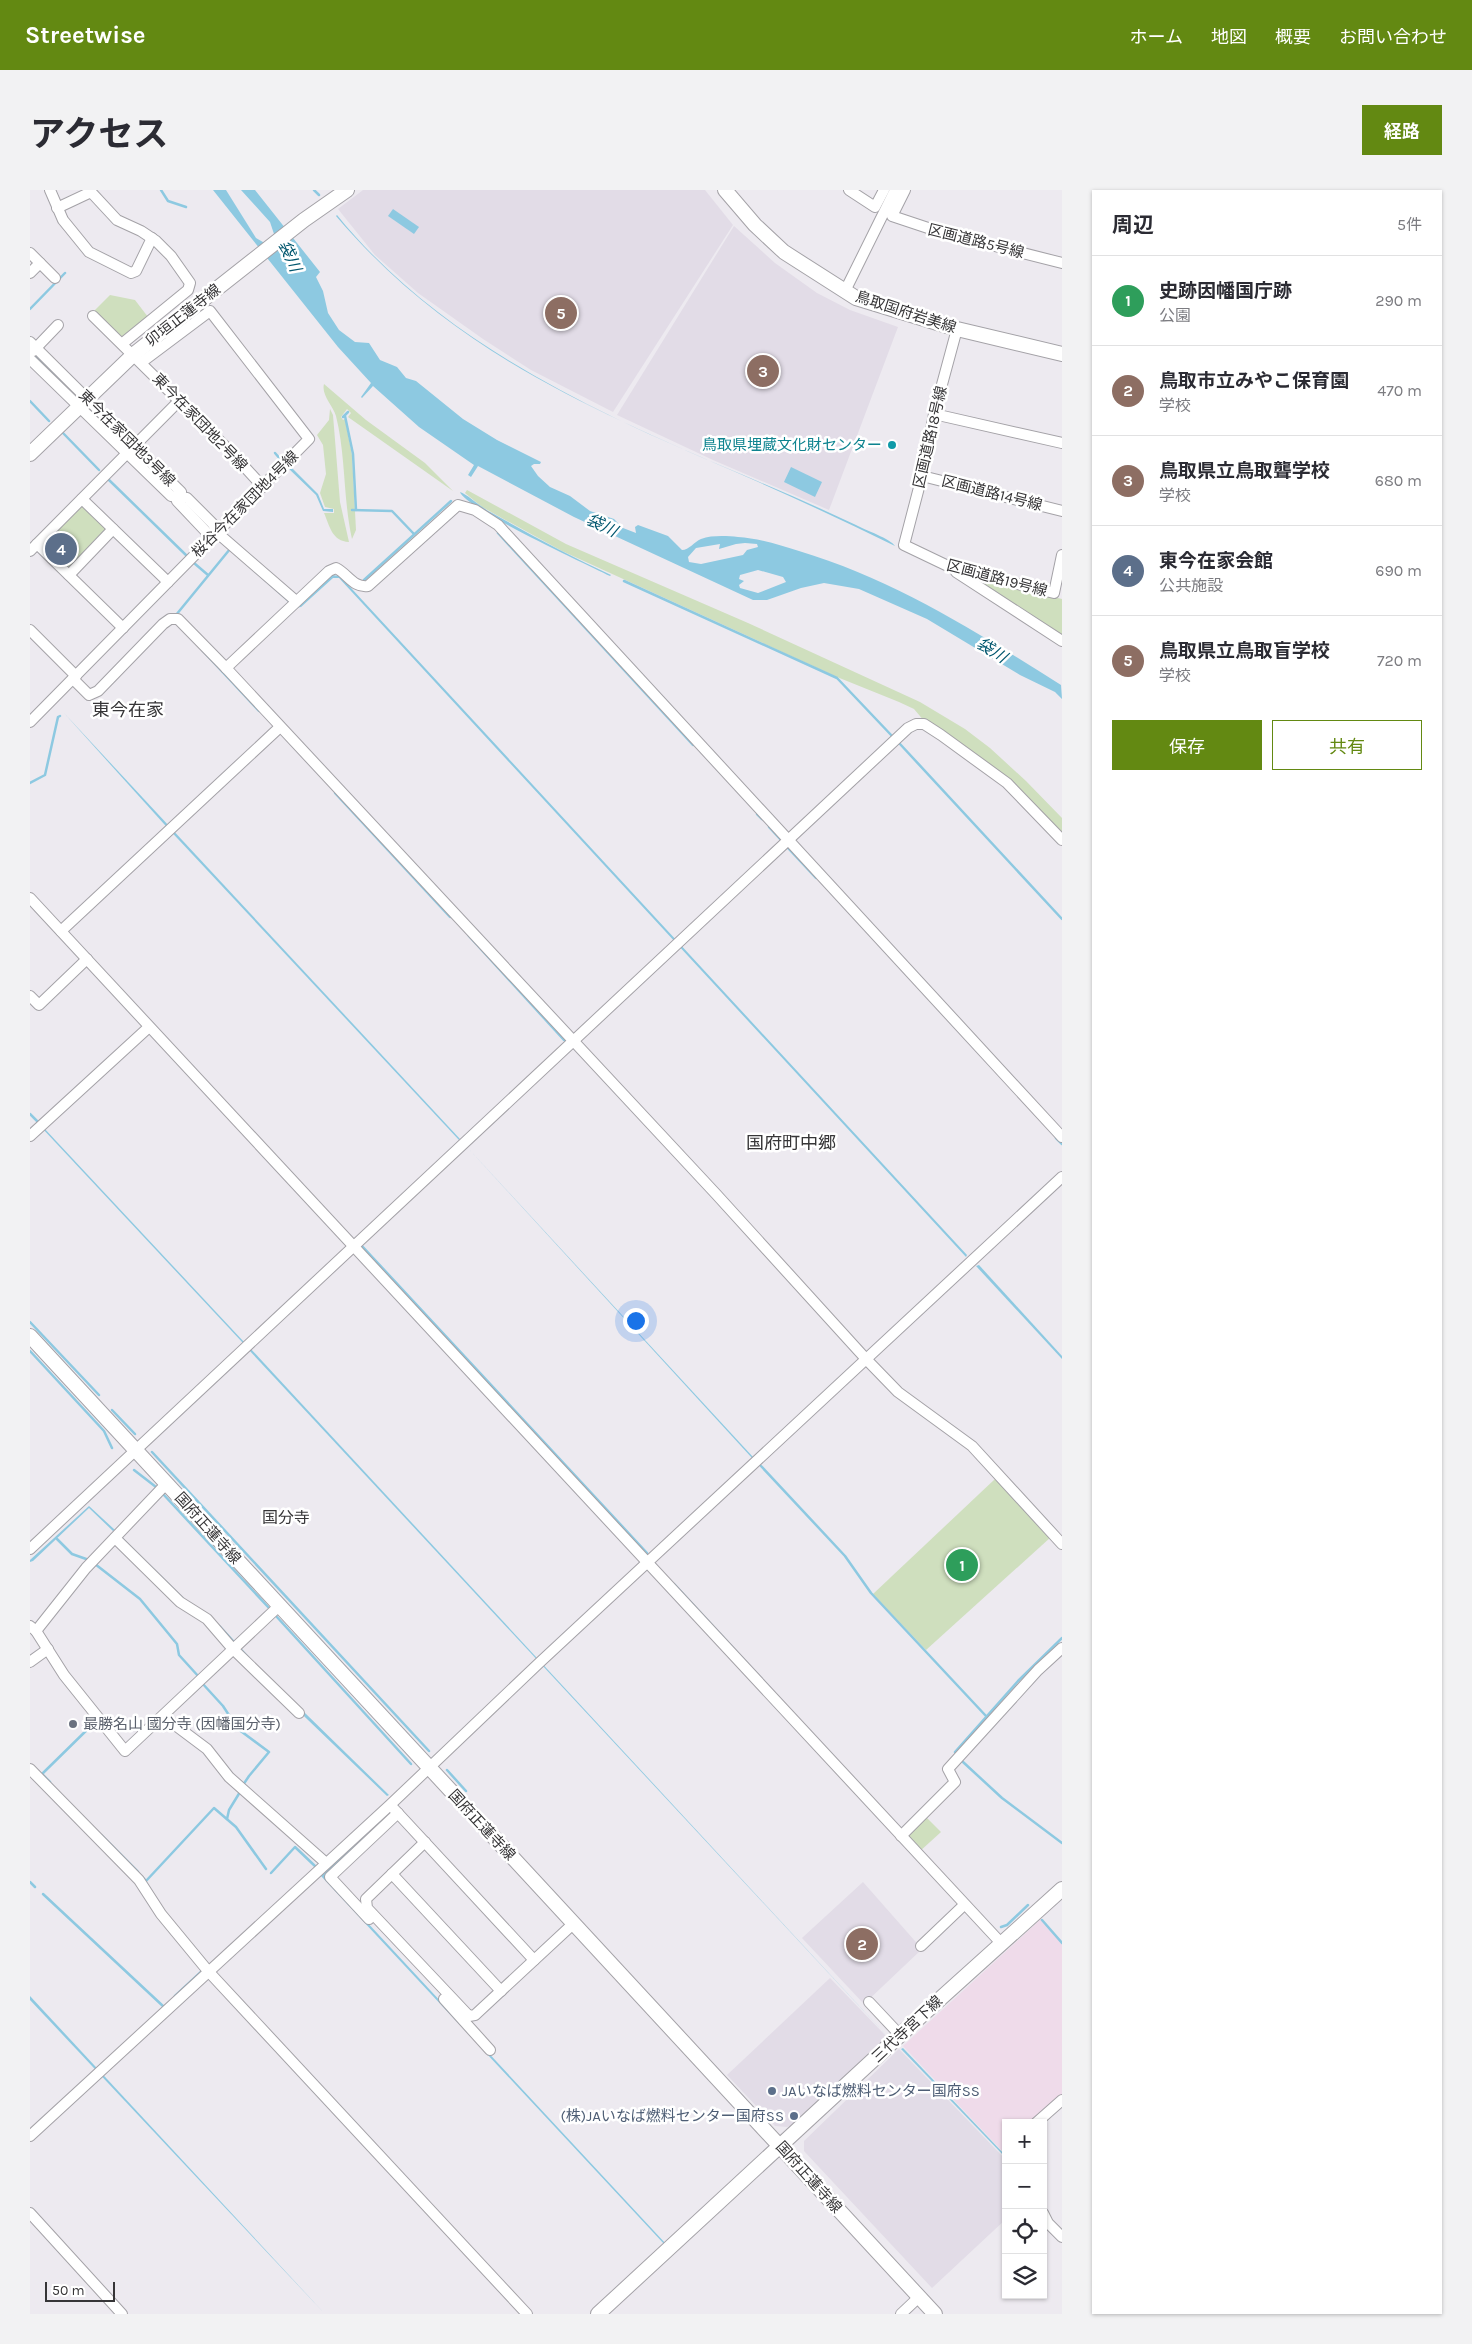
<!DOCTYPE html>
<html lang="ja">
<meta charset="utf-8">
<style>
body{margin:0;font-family:Karla,"Noto Sans JP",sans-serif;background:#f2f2f3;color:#2b2b33}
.controls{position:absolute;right:15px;bottom:15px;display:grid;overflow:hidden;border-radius:0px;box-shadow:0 1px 4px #0004}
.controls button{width:45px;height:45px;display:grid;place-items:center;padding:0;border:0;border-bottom:1px solid #e1e1e2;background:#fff;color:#2b2b33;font:25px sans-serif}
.scale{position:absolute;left:15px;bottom:12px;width:70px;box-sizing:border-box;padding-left:5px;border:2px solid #363537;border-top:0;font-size:14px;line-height:18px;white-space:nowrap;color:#363537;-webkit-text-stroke:4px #fff;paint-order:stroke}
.you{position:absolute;left:605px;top:1130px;width:18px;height:18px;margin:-12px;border:4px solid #fff;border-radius:50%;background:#1a73e8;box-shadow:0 0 0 8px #1a73e833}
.badge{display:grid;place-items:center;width:32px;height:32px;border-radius:50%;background:#638912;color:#fff;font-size:16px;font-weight:700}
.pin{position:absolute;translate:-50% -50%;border:2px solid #fff;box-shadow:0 1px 5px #0006}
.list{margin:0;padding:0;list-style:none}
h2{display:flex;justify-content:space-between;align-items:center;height:65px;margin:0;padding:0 20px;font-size:21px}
h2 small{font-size:16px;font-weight:400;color:#7c7c81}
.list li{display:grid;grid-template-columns:32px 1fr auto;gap:15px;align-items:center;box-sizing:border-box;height:90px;padding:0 20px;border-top:1px solid #e1e1e2}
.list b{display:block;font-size:19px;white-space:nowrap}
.list p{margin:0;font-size:16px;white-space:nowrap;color:#7c7c81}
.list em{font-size:16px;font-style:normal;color:#7c7c81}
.actions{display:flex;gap:10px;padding:15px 20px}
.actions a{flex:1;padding:11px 0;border:1px solid #638912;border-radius:0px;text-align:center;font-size:18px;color:#638912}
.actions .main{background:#638912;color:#fff}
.icon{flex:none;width:28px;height:28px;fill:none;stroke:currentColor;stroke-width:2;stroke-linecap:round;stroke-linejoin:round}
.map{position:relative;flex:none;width:1032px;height:2124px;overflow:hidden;border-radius:0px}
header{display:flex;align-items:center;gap:30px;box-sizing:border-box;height:70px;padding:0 25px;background:#638912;color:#fff}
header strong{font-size:24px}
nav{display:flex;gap:28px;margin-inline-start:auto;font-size:18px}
.intro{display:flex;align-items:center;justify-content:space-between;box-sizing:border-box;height:120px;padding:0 30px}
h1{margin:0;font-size:35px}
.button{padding:12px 22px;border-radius:0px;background:#638912;color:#fff;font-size:18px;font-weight:700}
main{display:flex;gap:30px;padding:0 30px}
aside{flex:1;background:#fff;border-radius:0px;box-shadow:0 1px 4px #0004}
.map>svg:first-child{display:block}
.built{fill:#e2dce7}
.industrial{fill:#efdbea}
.green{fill:#cfdfbe}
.water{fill:#8dc9e1;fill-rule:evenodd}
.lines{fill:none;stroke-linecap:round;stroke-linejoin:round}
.stream{stroke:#8dc9e1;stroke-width:2.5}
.minor-casing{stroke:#a4a2a7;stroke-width:12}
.major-casing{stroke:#a4a2a7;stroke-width:16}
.minor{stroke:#fff;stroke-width:10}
.major{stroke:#fff;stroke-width:14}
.culture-dot{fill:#0f9aa8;stroke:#fff;stroke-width:2}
.worship-dot{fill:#6b7280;stroke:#fff;stroke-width:2}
.service-dot{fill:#5c6f8a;stroke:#fff;stroke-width:2}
.labels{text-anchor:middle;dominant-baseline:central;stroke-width:5;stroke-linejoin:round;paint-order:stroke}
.street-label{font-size:15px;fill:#363537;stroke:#fff}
.culture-label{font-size:15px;fill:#0d838f;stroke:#fff;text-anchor:end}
.worship-label{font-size:15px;fill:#5b616d;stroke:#fff;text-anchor:start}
.service-label{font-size:15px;fill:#4e5e75;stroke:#fff;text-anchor:start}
.water-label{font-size:16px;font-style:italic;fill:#00566e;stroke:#fff}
.neighbourhood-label{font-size:16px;fill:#363537;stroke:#fff}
.quarter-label{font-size:18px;fill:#363537;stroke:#fff}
</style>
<header>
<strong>Streetwise</strong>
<nav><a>ホーム</a><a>地図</a><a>概要</a><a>お問い合わせ</a></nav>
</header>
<div class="intro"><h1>アクセス</h1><a class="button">経路</a></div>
<main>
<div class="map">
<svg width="1032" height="2124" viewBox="0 0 1032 2124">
<rect width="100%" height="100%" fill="#edeaf0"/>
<g class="built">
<path d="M333 0H675L703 35 583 222 501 180 453 149 388 103 345 65 308 19Z"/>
<path d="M704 36 745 73 787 103 820 120 868 137 799 320 683 270 587 225Z"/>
<path d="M833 1692 892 1759 834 1814 772 1748Z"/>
<path d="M800 1788 857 1847 763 1935 757 1937 745 1936 697 1885Z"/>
<path d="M869 1859 976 1970V2029L902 2098 774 1961V1951Z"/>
</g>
<path class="industrial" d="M1011 1729 1032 1752V1907L1004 1933H976V1958L972 1961 873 1856Z"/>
<g class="green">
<path d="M80 105 105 110 118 127 95 146H90L64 121Z"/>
<path d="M294 194 336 230 395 273 423 301 318 227 321 223 317 219 311 227 313 230 315 229 322 265 326 340 322 349C313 309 316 266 306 226 303 216 291 205 294 194Z"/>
<path d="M300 219 303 225 310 312 319 352C302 351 300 337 294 323H304V319L295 317 290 303 296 284 293 255 287 245 299 230Z"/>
<path d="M437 300 536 354 718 433 890 512 935 539 960 558 996 591 1032 628V645L1007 620 895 532 884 519 869 512 807 487 532 361 452 317 435 303Z"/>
<path d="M51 316 55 317 79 340 39 379 15 356V352Z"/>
<path d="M951 389 1032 409V447L949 392Z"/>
<path d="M965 1289 1021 1347 896 1460 843 1404Z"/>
<path d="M895 1626 911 1642 889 1662 878 1649 877 1644Z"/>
</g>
<g class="water">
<path d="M183 0H196L226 48 250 62 240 32 211 0H225L290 82 286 87 293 101 298 123 309 140 325 152 339 153 350 170 367 177 376 188 386 191 433 229 467 250 511 272 510 274H504L501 276 508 286 520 297 540 306 560 321 584 329 593 338 606 343 605 337 608 335 638 346 652 360C659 360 664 352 671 349 682 345 697 346 708 347 727 348 750 355 769 361 865 390 947 442 1031 495L1032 509 1025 502 990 485 897 429 829 399 794 393 771 398 737 410H723L544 327 448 276 441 287 438 285 444 275 389 237 343 196 332 208 331 207 341 193 308 157ZM715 353 727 354 728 357 717 360 713 365 671 374 659 372 658 367 666 358 690 354 689 359 706 354ZM728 380 753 387 756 392 728 403 710 398 709 395 714 391 709 389 710 385Z"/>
<path d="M363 19 389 37 384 44 358 26Z"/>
<path d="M307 25C380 115 480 177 583 227 663 266 746 297 826 335 835 340 861 349 865 356 816 332 767 309 717 287 559 218 421 161 306 26Z"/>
<path d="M0 156 269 417 302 385 310 386 937 1065 936 1067 309 388H303L271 417 265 418 188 350 0 163Z"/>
<path d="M260 276 288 304 294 319H303V322L293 321 286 305 258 278Z"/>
<path d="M761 277 792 292 785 307 754 292Z"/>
<path d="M430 302C437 304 453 319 462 323 501 345 540 366 581 385L580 386C558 375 436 319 430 302Z"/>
<path d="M34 523 430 949 429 950 134 634Z"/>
<path d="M13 937 214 1152 213 1153 12 938Z"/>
<path d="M436 956 723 1267 722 1268Z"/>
<path d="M949 1075 1032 1166V1169L946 1076Z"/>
<path d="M220 1158 857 1846 218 1159Z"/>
<path d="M59 1316 85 1340 83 1341 59 1318 3 1371 0 1372V1370Z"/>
<path d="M91 1346 155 1409 191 1436 233 1482 359 1605 357 1606 89 1348Z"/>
<path d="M356 1626 358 1628 296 1688 636 2054 635 2055 291 1686Z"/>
<path d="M0 1806 295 2124 0 1810Z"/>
<path d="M873 1858 976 1966V1968L871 1859Z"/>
</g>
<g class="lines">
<g class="stream">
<path d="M131 0 138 11 156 17"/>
<path d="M284 0 289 5"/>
<path d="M0 119 35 83"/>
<path d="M0 211 19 231"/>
<path d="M315 226 323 264 326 320"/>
<path d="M313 227 318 222"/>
<path d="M33 243 69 280"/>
<path d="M245 263 251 270"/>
<path d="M78 289 158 367"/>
<path d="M322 320 362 321 384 344"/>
<path d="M468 343 663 555"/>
<path d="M164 373 178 385"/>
<path d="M334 390 421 311"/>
<path d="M594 391 807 488 863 547"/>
<path d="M146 425 200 359"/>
<path d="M173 461 229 521"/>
<path d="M870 554 1032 729"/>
<path d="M0 593 15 585 28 527 30 526"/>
<path d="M305 603 420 727"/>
<path d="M727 624 732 629"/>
<path d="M739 637 751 650"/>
<path d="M758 658 786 688"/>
<path d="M439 746 534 850"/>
<path d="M0 924 9 933"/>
<path d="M1026 948 1032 954"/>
<path d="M332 1056 617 1363"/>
<path d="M0 1132 69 1205"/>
<path d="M0 1161 74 1241 82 1258"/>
<path d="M82 1220 105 1244"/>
<path d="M122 1262 399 1561"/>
<path d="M731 1276 815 1366 841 1403 956 1526"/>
<path d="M104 1280 126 1297"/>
<path d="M133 1304 239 1418"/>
<path d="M27 1349 42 1364 59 1370"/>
<path d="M65 1374 110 1409 147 1454 149 1465 169 1487"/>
<path d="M644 1394 740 1498"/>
<path d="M246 1426 381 1574"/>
<path d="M172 1493 193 1516 208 1539 239 1562 219 1586 213 1595"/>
<path d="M925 1562 988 1491 1032 1448"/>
<path d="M933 1572 972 1608 1032 1653"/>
<path d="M417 1580 436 1601"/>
<path d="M20 1592 12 1584 65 1532"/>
<path d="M197 1629 199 1620 210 1602"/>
<path d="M71 1645 108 1682"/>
<path d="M241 1683 265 1657 286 1677"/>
<path d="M113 1688 116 1691 184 1618 206 1637 236 1679"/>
<path d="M0 1692 5 1697"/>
<path d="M13 1704 134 1817"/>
<path d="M1012 1730 1032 1753"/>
<path d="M971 1737 977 1735 998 1715"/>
<path d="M145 1806 172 1781 171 1778"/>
</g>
<defs>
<g id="minor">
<path d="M20 0 33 30 59 62 101 83 106 81 122 48"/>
<path d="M819 0 845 17 854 0"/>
<path d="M875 0 862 26 910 42 1032 73"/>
<path d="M27 18 61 2 87 30 111 41 126 51 141 66 160 93 158 100 93 153"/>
<path d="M0 63 25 88"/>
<path d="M0 83 10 73"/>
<path d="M815 101 865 0"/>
<path d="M63 126 201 262 233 297"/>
<path d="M927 139 904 224 892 286 874 355 920 377 1024 403 1032 365"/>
<path d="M0 152 151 302 147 311 182 348"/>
<path d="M3 161 28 135"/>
<path d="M0 169 141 306 157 308 182 333 191 346 266 411"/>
<path d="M904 224 1032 253"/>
<path d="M892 286 1032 321"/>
<path d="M52 309 138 392"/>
<path d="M7 354 93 438"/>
<path d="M0 361 149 211"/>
<path d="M926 382 1032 451"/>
<path d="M39 385 83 339"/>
<path d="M0 440 46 486"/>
<path d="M196 478 299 381 306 378C318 384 323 398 338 396L428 315 445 320 468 335 1032 947"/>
<path d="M43 489 59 505 68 501 133 434 140 429H148L196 478 686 1004 836 1169 868 1202 942 1256 1032 1354"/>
<path d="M0 532 279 249 180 121 112 172"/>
<path d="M0 708 971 1753"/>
<path d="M31 741 250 537"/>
<path d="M0 806 9 815 57 769"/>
<path d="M0 946 119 837"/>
<path d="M85 1348 150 1412 177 1429 202 1458 269 1523"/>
<path d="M0 1359 878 538 886 534H894L911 545 977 593 1032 650"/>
<path d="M0 1436 6 1441 34 1485 95 1561 249 1416"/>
<path d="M6 1441 56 1378 137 1293"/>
<path d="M0 1472 18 1459"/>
<path d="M133 1526 177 1559 199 1587 296 1673"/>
<path d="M0 1579 109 1690 131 1724 178 1781 497 2124"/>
<path d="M364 1619 504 1770"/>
<path d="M871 1646 925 1592 918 1579 1008 1480 1032 1458"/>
<path d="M395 1652 336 1709 337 1718 439 1826 445 1825 543 1734"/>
<path d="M362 1684 471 1801"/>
<path d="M339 1729 300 1687 368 1623"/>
<path d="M891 1756 934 1715"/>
<path d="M414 1809 460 1860"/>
<path d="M839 1812 870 1845"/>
<path d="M1006 1933 1032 1910"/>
<path d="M0 1946 360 1615 508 1474 1032 987"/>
<path d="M0 2023 92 2124"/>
<path d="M1013 2023 1018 2033 1032 2047"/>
<path d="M871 2124 889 2107"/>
</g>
<g id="major">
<path d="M695 0 725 35 754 62 826 108 927 139 1032 164"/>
<path d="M0 264 104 164 274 30 317 0"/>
<path d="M0 1146 905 2124"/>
<path d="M568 2124 870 1845 1032 1699"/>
</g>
</defs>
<use href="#minor" class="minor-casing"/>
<use href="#major" class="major-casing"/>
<use href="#minor" class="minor"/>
<use href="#major" class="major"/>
</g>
<circle class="culture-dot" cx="862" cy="255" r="5"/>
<circle class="worship-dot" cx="43" cy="1534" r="5"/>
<g class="service-dot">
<circle cx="742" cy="1901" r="5"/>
<circle cx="764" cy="1926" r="5"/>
</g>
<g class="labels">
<g class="street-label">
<text transform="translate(946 51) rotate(14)">区画道路5号線</text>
<text transform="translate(876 122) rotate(18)">鳥取国府岩美線</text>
<text transform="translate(153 125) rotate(-38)">卯垣正蓮寺線</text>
<text transform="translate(170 232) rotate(46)">東今在家団地2号線</text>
<text transform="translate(900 247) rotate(-77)">区画道路18号線</text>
<text transform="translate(97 248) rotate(45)">東今在家団地3号線</text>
<text transform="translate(962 303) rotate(14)">区画道路14号線</text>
<text transform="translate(215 314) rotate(-45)">桜谷今在家団地4号線</text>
<text transform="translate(967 388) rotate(15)">区画道路19号線</text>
<text transform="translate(178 1338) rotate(48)">国府正蓮寺線</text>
<text transform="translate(452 1635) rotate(47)">国府正蓮寺線</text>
<text transform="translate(877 1839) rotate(-43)">三代寺宮下線</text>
<text transform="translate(779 1987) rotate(48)">国府正蓮寺線</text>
</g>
<g class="culture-label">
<text x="852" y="255">鳥取県埋蔵文化財センター</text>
</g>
<g class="worship-label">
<text x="53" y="1534">最勝名山 國分寺 (因幡国分寺)</text>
</g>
<g class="service-label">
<text x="752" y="1901">JAいなば燃料センター国府SS</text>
<text x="754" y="1926" text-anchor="end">(株)JAいなば燃料センター国府SS</text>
</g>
<g class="water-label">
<text transform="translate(260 66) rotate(66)">袋川</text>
<text transform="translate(572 335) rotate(26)">袋川</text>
<text transform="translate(962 460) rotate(32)">袋川</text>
</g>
<g class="neighbourhood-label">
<text x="256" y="1327">国分寺</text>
</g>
<g class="quarter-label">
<text x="98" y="520">東今在家</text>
<text x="761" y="953">国府町中郷</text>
</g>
</g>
</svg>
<div class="controls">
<button>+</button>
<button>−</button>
<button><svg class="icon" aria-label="locate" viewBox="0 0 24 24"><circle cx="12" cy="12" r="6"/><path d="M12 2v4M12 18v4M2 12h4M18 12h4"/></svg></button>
<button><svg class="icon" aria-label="layers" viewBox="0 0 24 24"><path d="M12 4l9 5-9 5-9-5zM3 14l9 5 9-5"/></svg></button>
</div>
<div class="scale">50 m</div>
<div class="you"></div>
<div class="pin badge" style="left:932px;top:1375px;background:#2e9e5b">1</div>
<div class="pin badge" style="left:832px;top:1754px;background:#8d6e63">2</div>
<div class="pin badge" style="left:733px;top:181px;background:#8d6e63">3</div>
<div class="pin badge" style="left:31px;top:359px;background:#5c6f8a">4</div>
<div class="pin badge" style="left:531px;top:123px;background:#8d6e63">5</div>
</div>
<aside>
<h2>周辺<small>5件</small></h2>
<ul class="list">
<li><span class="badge" style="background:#2e9e5b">1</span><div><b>史跡因幡国庁跡</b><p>公園</p></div><em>290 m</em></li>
<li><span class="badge" style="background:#8d6e63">2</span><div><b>鳥取市立みやこ保育園</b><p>学校</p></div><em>470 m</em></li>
<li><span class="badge" style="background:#8d6e63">3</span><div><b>鳥取県立鳥取聾学校</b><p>学校</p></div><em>680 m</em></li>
<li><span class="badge" style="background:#5c6f8a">4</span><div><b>東今在家会館</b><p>公共施設</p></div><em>690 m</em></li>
<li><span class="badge" style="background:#8d6e63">5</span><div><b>鳥取県立鳥取盲学校</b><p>学校</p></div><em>720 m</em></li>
</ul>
<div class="actions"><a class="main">保存</a><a>共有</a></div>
</aside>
</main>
